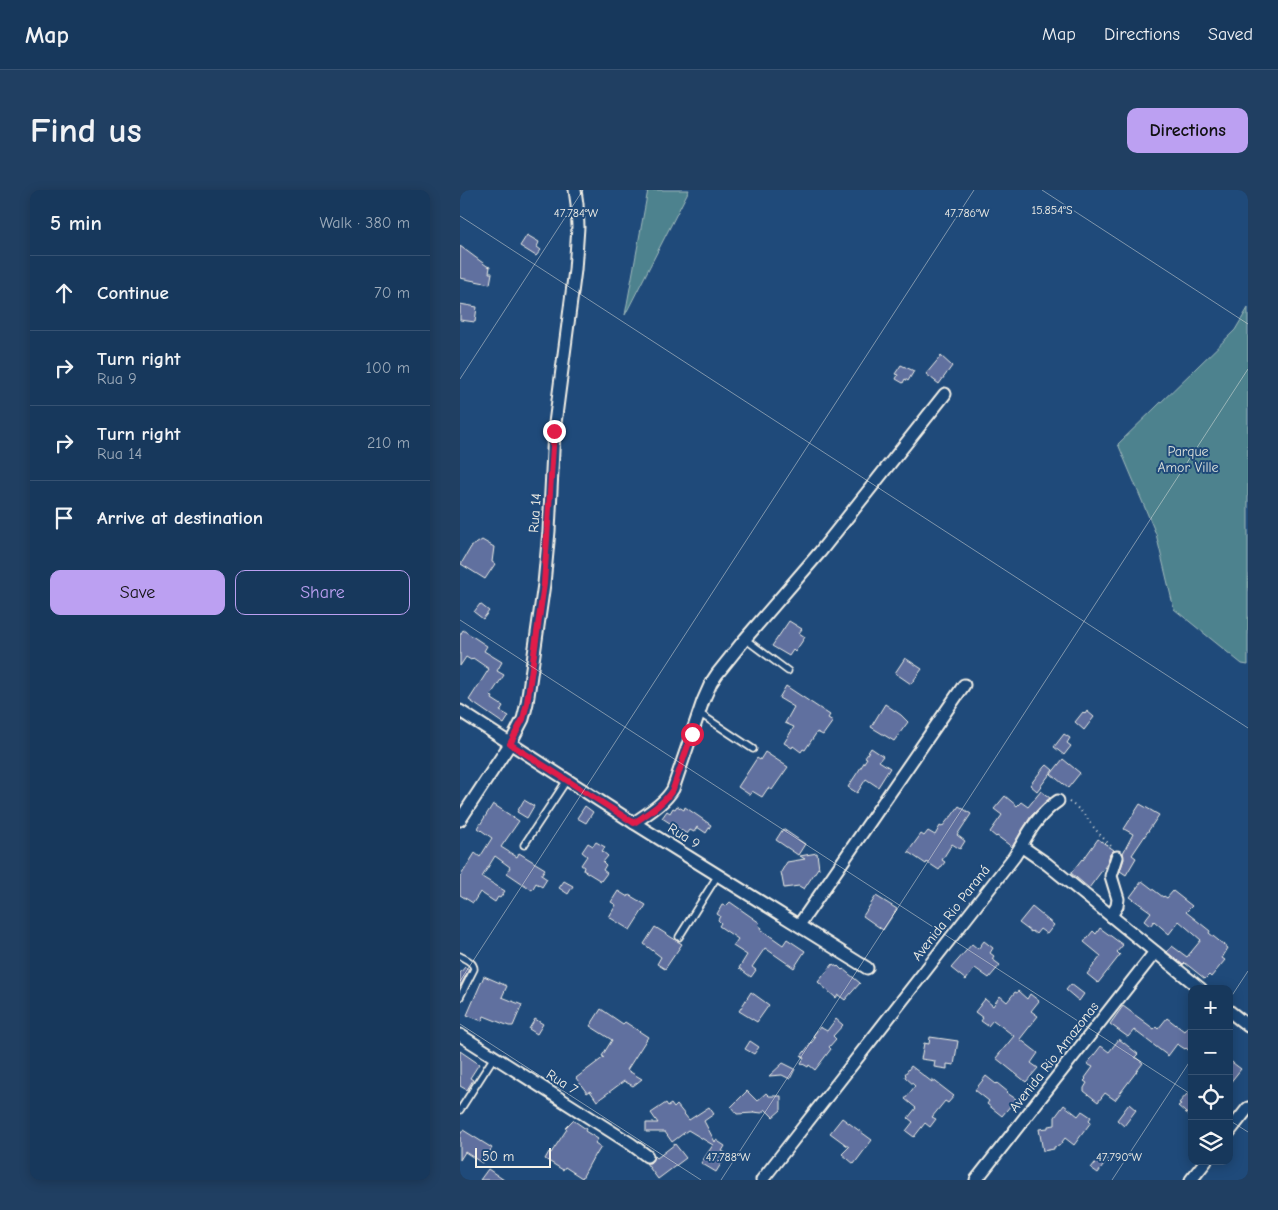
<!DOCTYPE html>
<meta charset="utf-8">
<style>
body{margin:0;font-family:"Comic Neue",sans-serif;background:#203f62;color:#f1f3f6}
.controls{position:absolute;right:15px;bottom:15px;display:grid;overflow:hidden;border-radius:10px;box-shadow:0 2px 12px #0003}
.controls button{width:45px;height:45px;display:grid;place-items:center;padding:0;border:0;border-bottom:1px solid #365272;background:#17385c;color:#f1f3f6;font:25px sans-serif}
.scale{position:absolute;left:15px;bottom:12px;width:76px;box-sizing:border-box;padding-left:5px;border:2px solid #f4f1e8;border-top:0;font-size:14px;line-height:18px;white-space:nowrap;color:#f4f1e8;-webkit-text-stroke:4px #1f4a7a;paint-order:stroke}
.stop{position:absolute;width:15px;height:15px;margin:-11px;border:4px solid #e11d48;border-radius:50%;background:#fff}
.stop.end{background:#e11d48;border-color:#fff;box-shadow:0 1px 5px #0008}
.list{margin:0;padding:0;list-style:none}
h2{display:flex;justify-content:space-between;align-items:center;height:65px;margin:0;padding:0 20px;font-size:21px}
h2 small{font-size:16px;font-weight:400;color:#9eacbb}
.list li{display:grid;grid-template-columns:32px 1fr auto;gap:15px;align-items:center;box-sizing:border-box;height:75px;padding:0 20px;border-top:1px solid #365272}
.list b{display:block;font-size:19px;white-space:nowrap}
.list p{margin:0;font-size:16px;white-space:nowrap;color:#9eacbb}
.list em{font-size:16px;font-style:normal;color:#9eacbb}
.actions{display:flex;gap:10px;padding:15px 20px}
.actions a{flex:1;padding:11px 0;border:1px solid #bca0f2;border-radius:10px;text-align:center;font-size:18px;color:#bca0f2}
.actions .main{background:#bca0f2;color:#111}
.icon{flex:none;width:28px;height:28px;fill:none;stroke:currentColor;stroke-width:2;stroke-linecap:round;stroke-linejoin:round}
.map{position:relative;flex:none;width:788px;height:990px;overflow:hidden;border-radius:10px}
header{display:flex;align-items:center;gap:30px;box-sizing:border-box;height:70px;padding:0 25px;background:#17385c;border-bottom:1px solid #365272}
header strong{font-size:24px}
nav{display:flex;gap:28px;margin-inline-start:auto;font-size:18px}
.intro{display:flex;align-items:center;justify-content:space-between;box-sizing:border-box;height:120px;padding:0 30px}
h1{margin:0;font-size:35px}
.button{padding:12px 22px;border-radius:10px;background:#bca0f2;color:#111;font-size:18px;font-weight:700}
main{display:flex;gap:30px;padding:0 30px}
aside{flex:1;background:#17385c;border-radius:10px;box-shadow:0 2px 12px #0003}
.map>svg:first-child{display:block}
.green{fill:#4e828e;stroke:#a1babb}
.building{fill:#60709f;stroke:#f4f1e8}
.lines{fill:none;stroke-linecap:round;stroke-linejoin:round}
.service-casing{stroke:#f4f1e8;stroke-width:9}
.minor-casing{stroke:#f4f1e8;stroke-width:15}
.path{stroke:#f4f1e8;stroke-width:2;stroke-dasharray:1 4;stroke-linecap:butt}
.service{stroke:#1f4a7a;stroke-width:5.5}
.minor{stroke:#1f4a7a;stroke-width:11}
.route{stroke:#e11d48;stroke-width:6}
.ticks{fill:none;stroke:#f4f1e8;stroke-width:1;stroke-opacity:0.45}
.labels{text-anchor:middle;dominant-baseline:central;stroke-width:4;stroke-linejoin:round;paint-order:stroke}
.park-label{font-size:14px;fill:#dbe0da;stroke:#1f4a7a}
.street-label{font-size:14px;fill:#f4f1e8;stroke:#1f4a7a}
.ticks-label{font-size:12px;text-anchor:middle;fill:#f4f1e8;stroke:#1f4a7a;stroke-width:4;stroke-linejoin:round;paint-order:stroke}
</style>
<header>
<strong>Map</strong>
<nav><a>Map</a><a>Directions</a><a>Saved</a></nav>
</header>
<div class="intro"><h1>Find us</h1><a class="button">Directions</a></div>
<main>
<aside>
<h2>5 min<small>Walk · 380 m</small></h2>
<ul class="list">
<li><svg class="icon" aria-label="ahead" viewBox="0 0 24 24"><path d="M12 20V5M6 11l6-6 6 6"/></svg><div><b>Continue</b></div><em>70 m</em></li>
<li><svg class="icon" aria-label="right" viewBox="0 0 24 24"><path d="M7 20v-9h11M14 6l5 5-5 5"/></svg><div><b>Turn right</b><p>Rua 9</p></div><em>100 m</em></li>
<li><svg class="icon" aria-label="right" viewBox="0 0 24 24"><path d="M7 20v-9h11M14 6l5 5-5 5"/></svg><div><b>Turn right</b><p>Rua 14</p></div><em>210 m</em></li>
<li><svg class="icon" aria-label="arrive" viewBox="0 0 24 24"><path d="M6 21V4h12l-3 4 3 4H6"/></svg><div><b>Arrive at destination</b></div></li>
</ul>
<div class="actions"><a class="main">Save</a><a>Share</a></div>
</aside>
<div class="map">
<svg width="788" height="990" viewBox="0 0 788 990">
<rect width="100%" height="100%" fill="#1f4a7a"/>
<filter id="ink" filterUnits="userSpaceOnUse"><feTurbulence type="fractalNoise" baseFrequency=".02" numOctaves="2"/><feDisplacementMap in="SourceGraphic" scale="10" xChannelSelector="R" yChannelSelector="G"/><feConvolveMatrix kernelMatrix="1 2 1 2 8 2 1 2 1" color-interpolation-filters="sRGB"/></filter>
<g filter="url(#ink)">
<g class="green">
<path d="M188 0H229L165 125Z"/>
<path d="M788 118V475L782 474 714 419 696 344 658 254 775 140Z"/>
</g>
<g class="building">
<path d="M67 45 79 52 77 57 81 60 76 66 60 56Z"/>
<path d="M0 56 27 76 30 77 29 83H32L30 94 0 88Z"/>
<path d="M0 114 17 117 15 132 0 130Z"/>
<path d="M481 166 492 176 479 194 466 184Z"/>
<path d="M441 175 454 181 448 191 445 189 443 193 436 189 438 185 435 184Z"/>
<path d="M22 350 34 357 32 372 35 374 25 389 1 374 11 357Z"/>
<path d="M20 414 29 421 23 429 14 422Z"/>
<path d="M329 431 342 439 339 443 345 447 335 462 333 460 329 466 312 456Z"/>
<path d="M3 440 27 456 24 461 42 472 37 481 44 485 30 506 33 507 32 509 43 516 40 521 49 526 44 534 9 510 29 479 13 468 11 470 6 467 0 476V445Z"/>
<path d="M445 468 462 479 451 494 435 483Z"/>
<path d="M326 496 370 525 368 528 373 531 363 545 357 542 345 560 343 559 341 562 333 556 332 558 324 553 334 537 325 533 334 517 319 508Z"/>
<path d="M425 514 441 525 448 532 434 551 411 537Z"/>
<path d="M627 521 634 527 624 540 615 532 623 522 625 524Z"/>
<path d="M604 544 610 548 607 553 611 556 604 565 594 557Z"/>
<path d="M411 558 423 566 419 571 430 578 418 597 406 589 397 603 388 597 407 568 405 567Z"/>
<path d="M305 562 328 577 312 600 308 598 302 607 292 601 290 605 278 597 297 568 300 570Z"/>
<path d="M603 569 620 583 608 598 591 584Z"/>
<path d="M587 575 593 580 577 601 570 595 584 577H585Z"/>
<path d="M581 601 590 608 571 626 552 657 537 646 536 647 530 642 542 625 534 619 545 606 557 616 561 612 568 617Z"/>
<path d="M64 610 74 616 67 628 57 622Z"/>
<path d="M33 614 59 631 41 657 57 667 59 663 85 679 81 685 87 689 82 697 76 693 72 700 47 683 50 677 35 666 22 687 45 701 40 708 38 707 35 712 20 702 13 713 0 705V687L15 663 20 667 32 648 18 638Z"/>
<path d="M680 614 699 625 672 665 676 668 666 685 660 681 664 669 663 663 673 644 664 639Z"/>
<path d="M125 616 133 622 126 633 117 628Z"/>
<path d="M217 616 224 620 225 617 251 635 246 643 237 637 234 642 230 640 227 644 202 628 207 621 210 623 213 618 215 619Z"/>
<path d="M499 616 511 624 497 645 505 651 500 659 492 654 482 670 485 672 479 680 467 672 466 674 448 662 461 644 464 646 468 641 475 645 480 636 482 637 490 627H491Z"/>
<path d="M323 639 345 654 338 665 316 650Z"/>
<path d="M638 649 654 660 650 664 647 674 629 698 611 683 622 669 623 670Z"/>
<path d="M136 652 145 657 142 661 148 666 143 672 146 675 143 680 147 683 141 691 123 680 124 677 121 675 127 666 122 662 128 653 133 656Z"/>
<path d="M357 663 359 679 358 678 344 699 339 696 324 698 321 682 327 672 345 669 340 666Z"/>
<path d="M104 691 113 696 108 704 99 698Z"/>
<path d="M682 691 703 707 704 706 707 708 713 701 732 716 726 722 750 741 749 743 768 758 762 768 765 770 751 787 749 785 745 789 725 773 723 775 707 762 712 756 727 767 741 750 719 731 709 744 694 731 690 736 684 731 691 722 670 707Z"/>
<path d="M158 701 168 707 169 705 186 715 170 740 149 727 156 715 151 712Z"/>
<path d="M416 706 437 719 423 740 403 726Z"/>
<path d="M270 712 300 733 298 735 302 738 301 740 306 743 323 755 327 749 345 761 334 778 305 758 292 777 296 780 291 787 279 778 287 765 273 756 278 749 259 736 261 733 258 730 260 726 257 724 262 715 266 716Z"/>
<path d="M572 717 594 735 587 744 580 739 576 744 572 741 571 742 559 733Z"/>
<path d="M195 737 222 754 205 779 197 774 201 767 184 754Z"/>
<path d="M640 738 663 755 657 762 660 765 638 793 627 784 641 766 624 752 633 741 636 744Z"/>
<path d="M524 751 533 758 530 763 534 766 532 769 540 775 529 788 515 778 506 790 491 778 512 754 518 759Z"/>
<path d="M373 774 377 777 378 776 382 780 383 779 400 793 385 810 378 805 376 808 358 792Z"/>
<path d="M5 777 9 779 0 797V783Z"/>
<path d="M24 786 47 796 42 807 62 815 53 836H49L24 826 22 831 7 825Z"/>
<path d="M611 794 624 804 619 811 606 800Z"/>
<path d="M558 801 567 809 570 804 579 811 571 821 578 826 560 849 578 863 571 873 578 878 566 892 536 868 554 846 533 830 528 836 521 831 523 828 515 822 525 809 533 816 540 806 547 812 555 802 557 803Z"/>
<path d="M291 802 309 815 297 832 279 821Z"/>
<path d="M663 816 694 839 696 837 698 839 707 828 724 841 732 831V863L726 858 725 859 717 854 708 866 674 840 668 847 650 834Z"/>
<path d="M141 819 163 834 165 832 188 847 167 880 182 889 173 896 164 891 137 911 130 901 127 903 116 888 144 867 142 866 152 850 130 836Z"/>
<path d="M75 829 83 834 77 844 69 839Z"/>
<path d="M376 829 383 835 373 846 376 849 369 857 371 859 355 880 349 875 348 877 341 873 344 868 341 866 355 848 353 846 360 837 367 841Z"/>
<path d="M470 847 498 851 494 875 487 874V879L474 877 475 871 461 869 464 853 469 854Z"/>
<path d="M659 849 678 864 675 867 683 873 655 910 645 903 638 912 624 901V898L627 893 624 891 626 889 625 888 633 877 627 874 641 856 649 862Z"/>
<path d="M290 851 299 857 294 864 285 859Z"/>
<path d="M0 861 19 874 10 888 13 890 7 900 0 896Z"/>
<path d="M769 870 781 879 769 894Z"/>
<path d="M323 873 335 879 330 889 322 885 309 886Z"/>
<path d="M451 876 472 892V889L494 906 488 913 485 911 472 927 476 929 470 937 465 933 454 947 446 941 453 932 448 928 456 918 445 909 455 896 445 887 446 885 445 884Z"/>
<path d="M526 886 536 894 537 893 548 902 547 903 556 909 542 926 527 914 529 911 515 900Z"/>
<path d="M287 901 297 911 306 903 309 906H321V920L313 927 305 919 302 923 293 922 294 923 277 924 271 917Z"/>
<path d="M727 904 732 908V928L718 916 721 914 719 913Z"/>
<path d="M206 913 208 916 211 914 214 918 217 915 229 930 249 917 254 924 244 931 255 952 256 950 265 956 262 961 267 964 256 982 241 973 253 955 228 940 212 952 205 942H186V933H198L191 923Z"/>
<path d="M669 914 676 920 664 936 657 930Z"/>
<path d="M604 915 618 926 622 921 631 927 629 930 631 932 614 955 605 948 599 956 594 957V959L583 961 579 939 588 938V936L595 935V927Z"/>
<path d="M382 928 412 950 394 974 382 964 389 957 370 943Z"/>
<path d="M113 930 126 939 125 941 138 949 135 953 141 957 136 965 135 964 122 988 105 977 103 980 85 969 89 962 91 963 107 939 105 938Z"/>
<path d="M3 940 32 958 22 973 5 962 0 970V945Z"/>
<path d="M215 954 226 968 198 989 186 973H190L195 966 197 968Z"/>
<path d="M642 964 648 969 638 983 631 978Z"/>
<path d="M28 979 44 990H20Z"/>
</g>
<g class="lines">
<defs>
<g id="service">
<path d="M285 449 328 481"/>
<path d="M239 523 293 559"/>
<path d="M64 655 107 590"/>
<path d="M219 747 258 685"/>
<path d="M0 766C5 769 14 772 14 779L0 807"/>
<path d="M0 920 34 867"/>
</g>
<g id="minor">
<path d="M0 521 174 633 407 778"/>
<path d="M0 630 50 554 63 529 67 513 84 394 89 341 94 241 115 80 118 37 117 14 115 0"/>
<path d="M174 633C188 623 204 614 213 599L243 511 251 493 257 484 285 449 360 362 485 204"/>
<path d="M561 656C570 639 583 621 598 611"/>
<path d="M651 726 657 716 658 709 651 686 657 667"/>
<path d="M339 735 504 495"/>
<path d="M769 821 788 836"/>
<path d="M0 845 171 954 187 966"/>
<path d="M769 942 788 918"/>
<path d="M302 990 554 667 561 656 587 674 741 799"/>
<path d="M516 990 695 762"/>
<path d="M731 990 746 971"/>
</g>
</defs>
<use href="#service" class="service-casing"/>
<use href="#minor" class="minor-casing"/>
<path class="path" d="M609 612C620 619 625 625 632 635 638 643 645 650 652 657"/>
<use href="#service" class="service"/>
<use href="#minor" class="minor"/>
</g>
</g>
<g class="lines" filter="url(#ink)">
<path class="route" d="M94 241 84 394 67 513 63 529 50 554 174 633C188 623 204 614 213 599L232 544"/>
</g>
<path class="ticks" d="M582 0 788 134M0 26 788 538M0 189 123 0M0 430 732 905M0 791 514 0M769 810 788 781M0 834 241 990M769 930 788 942M261 990 788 179M652 990 732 868"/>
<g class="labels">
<g class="park-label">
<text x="728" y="261">Parque<tspan x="728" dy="16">Amor Ville</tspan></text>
</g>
<g class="street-label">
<text transform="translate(75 323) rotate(-86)">Rua 14</text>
<text transform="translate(224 646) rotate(32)">Rua 9</text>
<text transform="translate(491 723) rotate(-52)">Avenida Rio Paraná</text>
<text transform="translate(594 867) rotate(-52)">Avenida Rio Amazonas</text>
<text transform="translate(102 892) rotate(32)">Rua 7</text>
</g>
</g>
<g class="ticks-label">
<text x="592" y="24">15.854°S</text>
<text x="507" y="27">47.786°W</text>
<text x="116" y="27">47.784°W</text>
<text x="268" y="971">47.788°W</text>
<text x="659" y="971">47.790°W</text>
</g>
</svg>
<div class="controls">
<button>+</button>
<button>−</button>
<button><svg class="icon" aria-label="locate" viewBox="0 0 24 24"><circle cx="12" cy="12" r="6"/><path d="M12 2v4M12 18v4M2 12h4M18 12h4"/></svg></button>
<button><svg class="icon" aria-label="layers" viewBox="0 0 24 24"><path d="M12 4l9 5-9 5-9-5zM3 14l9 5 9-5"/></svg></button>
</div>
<div class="scale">50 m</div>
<div class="stop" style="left:232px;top:544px"></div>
<div class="stop end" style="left:94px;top:241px"></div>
</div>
</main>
